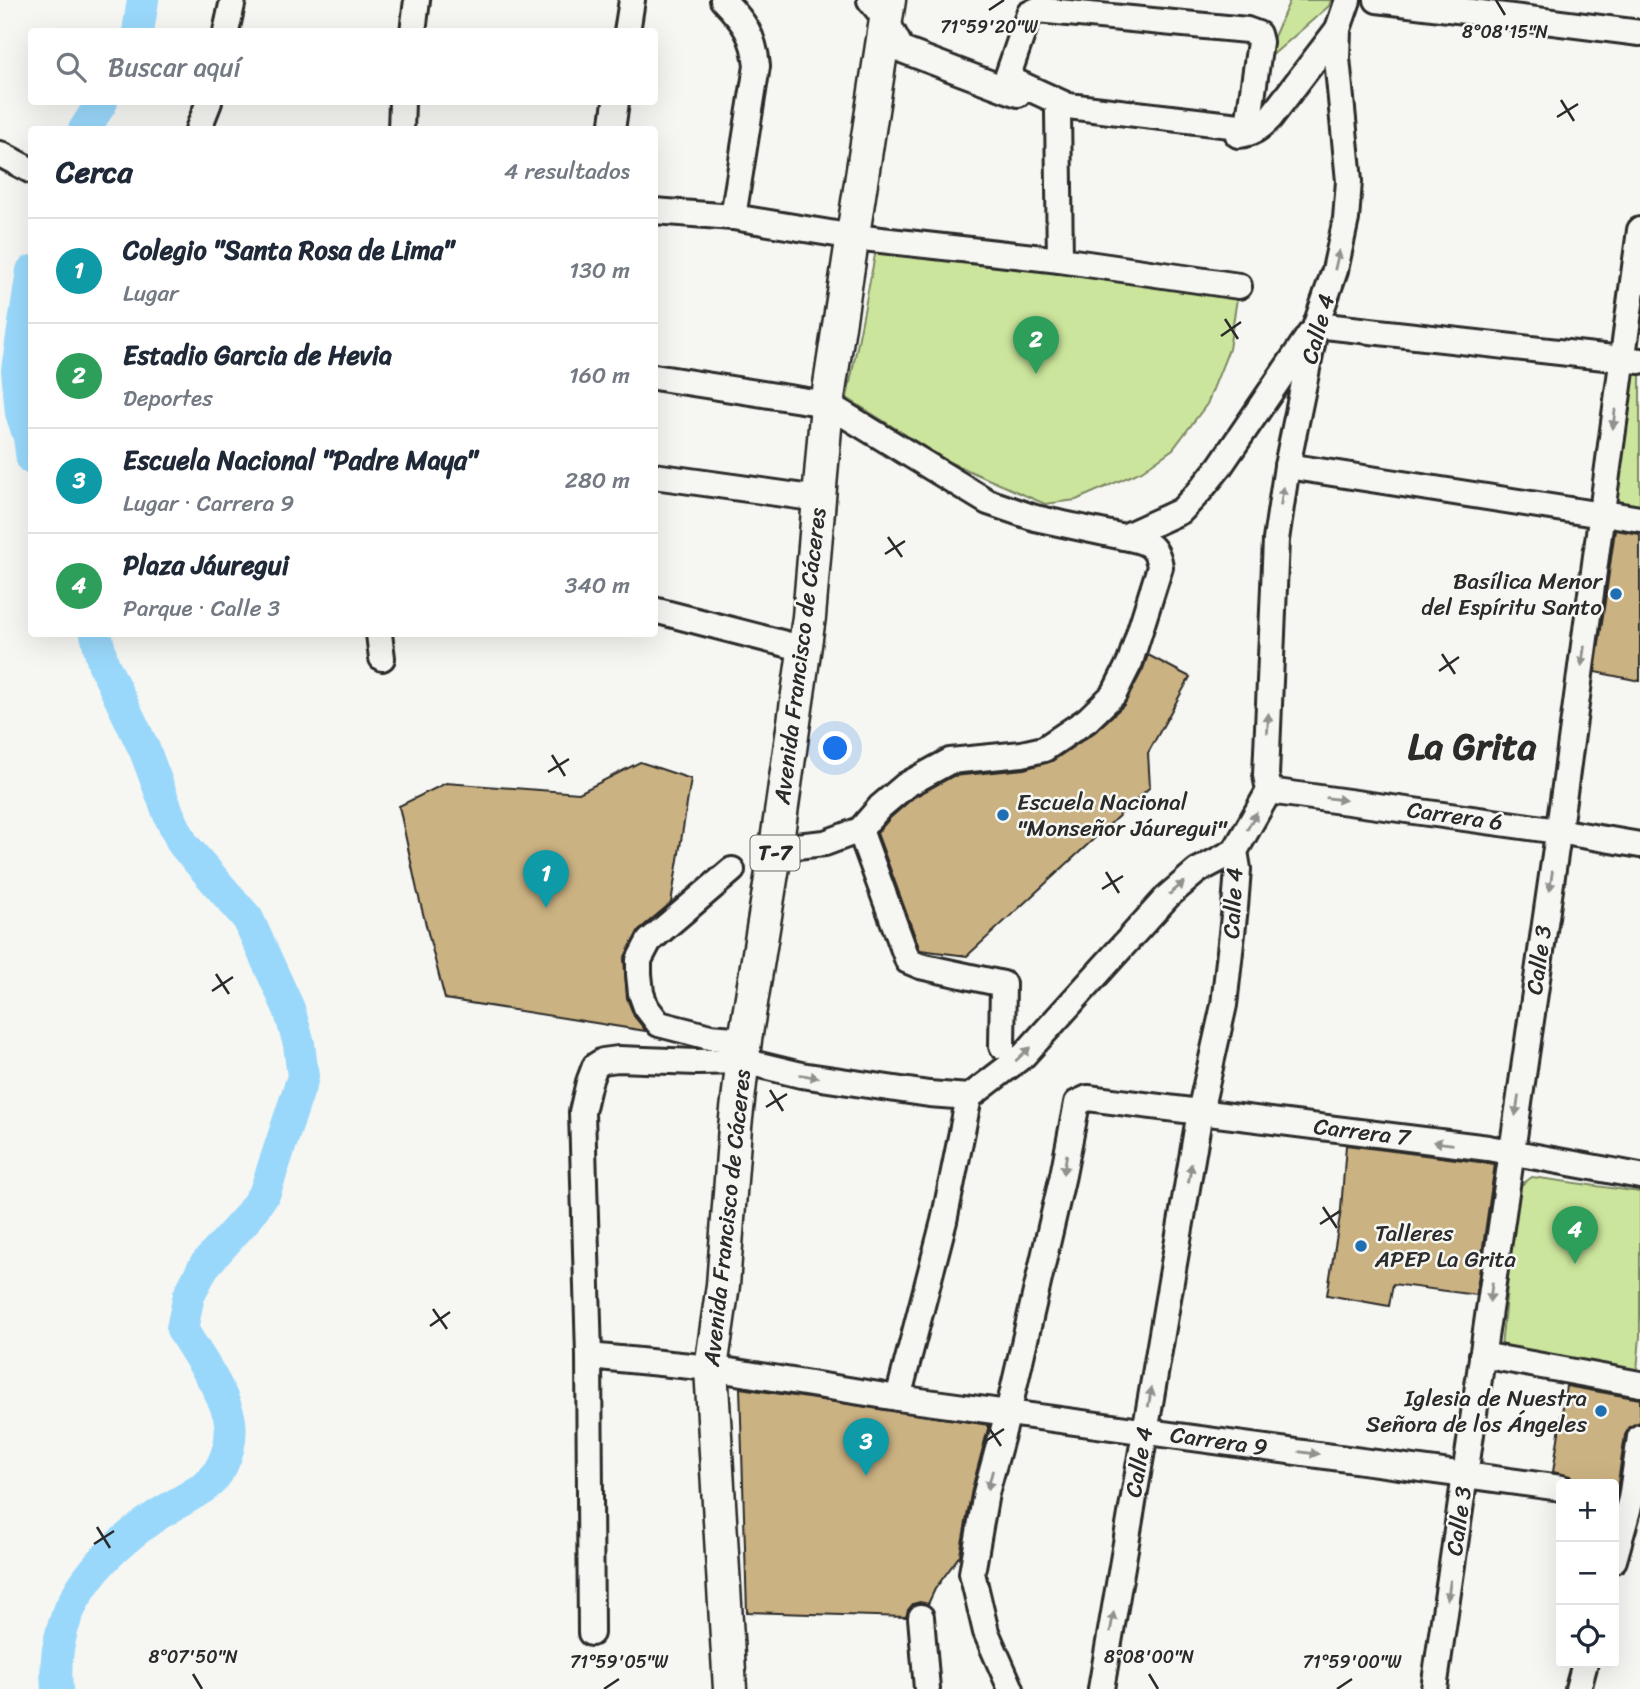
<!DOCTYPE html>
<html lang="es">
<meta charset="utf-8">
<style>
body{margin:0;font-family:Sriracha,sans-serif;background:#f6f6f7;color:#1f2937}
.controls{position:absolute;right:21px;bottom:21px;display:grid;overflow:hidden;border-radius:7px;box-shadow:0 7px 28px #0002}
.controls button{width:63px;height:63px;display:grid;place-items:center;padding:0;border:0;border-bottom:2px solid #e0e1e3;background:#fff;color:#1f2937;font:35px sans-serif}
.you{position:absolute;left:836px;top:749px;width:24px;height:24px;margin:-18px;border:5px solid #fff;border-radius:50%;background:#1a73e8;box-shadow:0 0 0 10px #1a73e833}
.badge{display:grid;place-items:center;width:46px;height:46px;border-radius:50%;background:#1f6fb2;color:#fff;font-size:23px;font-weight:700}
.pin{position:absolute;translate:-50% -58px;filter:drop-shadow(0 2px 4px #0008)}
.pin::after{content:'';position:absolute;top:37px;width:24px;height:21px;background:inherit;clip-path:polygon(0 0,100% 0,50% 100%)}
.list{margin:0;padding:0;list-style:none}
h2{display:flex;justify-content:space-between;align-items:center;height:91px;margin:0;padding:0 28px;font-size:30px}
h2 small{font-size:23px;font-weight:400;color:#747a83}
.list li{display:grid;grid-template-columns:46px 1fr auto;gap:21px;align-items:center;box-sizing:border-box;height:105px;padding:0 28px;border-top:2px solid #e0e1e3}
.list b{display:block;font-size:26px;white-space:nowrap}
.list p{margin:0;font-size:23px;white-space:nowrap;color:#747a83}
.list em{font-size:23px;font-style:normal;color:#747a83}
.icon{flex:none;width:38px;height:38px;fill:none;stroke:currentColor;stroke-width:2;stroke-linecap:round;stroke-linejoin:round}
.map{position:relative;flex:none;width:1640px;height:1689px;overflow:hidden}
.search{position:absolute;background:#fff;box-shadow:0 7px 28px #0002;left:28px;top:28px;width:630px;height:77px;display:flex;align-items:center;gap:18px;box-sizing:border-box;padding:0 24px;border-radius:7px;color:#747a83;font-size:26px}
.panel{position:absolute;background:#fff;box-shadow:0 7px 28px #0002;left:28px;top:126px;width:630px;height:511px;border-radius:7px}
.map>svg:first-child{display:block}
.green{fill:#cce59c;stroke:#7c8864;stroke-width:2}
.lines{fill:none;stroke-linecap:round;stroke-linejoin:round}
.river{stroke:#99d8fb;stroke-width:32}
.building{fill:#cbb282;stroke:#2b2b2b;stroke-width:2}
.minor-casing{stroke:#2b2b2b;stroke-width:30}
.major-casing{stroke:#2b2b2b;stroke-width:37}
.minor{stroke:#f6f6f2;stroke-width:24}
.major{stroke:#f6f6f2;stroke-width:32}
.oneway{fill:#90908e}
.ticks{fill:none;stroke:#2b2b2b;stroke-width:2.5}
.poi-dot{fill:#1f6fb2;stroke:#f6f6f2;stroke-width:2.5}
.labels{text-anchor:middle;dominant-baseline:central;stroke-width:5;stroke-linejoin:round;paint-order:stroke}
.shield{fill:#f6f6f2;stroke:#686867;stroke-width:2}
.shield-label{font-size:21px;font-weight:bold;fill:#2b2b2b}
.street-label{font-size:23px;fill:#2b2b2b;stroke:#f6f6f2}
.poi-label{font-size:23px;fill:#2b2b2b;stroke:#f6f6f2;text-anchor:end}
.town-label{font-size:37px;font-weight:bold;fill:#2b2b2b;stroke:#f6f6f2}
.ticks-label{font-size:18px;text-anchor:middle;fill:#2b2b2b;stroke:#f6f6f2;stroke-width:5;stroke-linejoin:round;paint-order:stroke}
</style>
<div class="map">
<svg width="1640" height="1689" viewBox="0 0 1640 1689">
<rect width="100%" height="100%" fill="#f6f6f2"/>
<filter id="ink" filterUnits="userSpaceOnUse"><feTurbulence type="fractalNoise" baseFrequency=".0143" numOctaves="2"/><feDisplacementMap in="SourceGraphic" scale="14" xChannelSelector="R" yChannelSelector="G"/><feConvolveMatrix kernelMatrix="1 2 1 2 8 2 1 2 1" color-interpolation-filters="sRGB"/></filter>
<g filter="url(#ink)">
<g class="green">
<path d="M1290 0H1331L1329 6 1262 64Z"/>
<path d="M878 240 1239 286 1229 349 1207 404 1173 449 1142 471 1076 500 1045 504 949 462 847 398Z"/>
<path d="M1640 370V519L1610 514 1630 375Z"/>
<path d="M1532 1177 1640 1192V1336L1636 1383 1500 1358 1517 1188Z"/>
</g>
<g class="lines">
<g class="river">
<path d="M138 32 143 0"/>
<path d="M84 130 102 102"/>
<path d="M32 271 17 370 21 413 29 437 32 459"/>
<path d="M57 1689C50 1609 96 1556 159 1514 173 1505 204 1490 213 1479 227 1462 235 1435 228 1413 219 1384 197 1355 182 1329L189 1295 204 1266 247 1218 265 1192 303 1077 299 1044 289 1009 248 919 183 844 169 815 145 751 103 663 96 634"/>
</g>
</g>
<g class="building">
<path d="M1615 530 1640 534V681L1595 672Z"/>
<path d="M1148 655 1190 677 1148 753 1150 787 967 956 920 950 877 833 890 818 914 797 953 776 1024 769 1052 761 1095 732 1124 705 1143 669Z"/>
<path d="M640 762 691 779 671 903 639 930 624 959 627 998 634 1016 646 1031 445 999 417 890 399 806 446 783 579 793Z"/>
<path d="M1346 1145 1495 1164 1476 1295 1393 1284 1389 1306 1327 1295 1341 1210Z"/>
<path d="M1566 1386 1640 1399V1422L1629 1427 1625 1435 1616 1496H1614V1484H1575L1570 1476 1553 1472Z"/>
<path d="M740 1388 989 1425 972 1489 960 1555 935 1589 928 1604 920 1602 913 1604 908 1610 906 1617 747 1612Z"/>
</g>
<g class="lines">
<defs>
<g id="minor">
<path d="M723 0C744 22 754 35 757 66L733 217"/>
<path d="M870 0 886 20 902 50 1018 94"/>
<path d="M1377 0 1640 33"/>
<path d="M226 32 233 0"/>
<path d="M413 32 417 0"/>
<path d="M627 32 632 0"/>
<path d="M1004 88 1007 78 1027 20 1029 14 1037 10 1247 30 1258 34 1260 42 1249 119 1245 124 1239 126 1068 106 1007 78"/>
<path d="M1058 112 1060 260"/>
<path d="M198 130 209 102"/>
<path d="M401 130 402 102"/>
<path d="M612 130 616 102"/>
<path d="M1238 135C1252 134 1260 128 1270 118L1338 29"/>
<path d="M0 154 32 171"/>
<path d="M654 211 733 217 854 237 1060 260 1239 286"/>
<path d="M1316 325 1640 361"/>
<path d="M654 377 827 404 988 502 1035 518 1124 537 1181 511 1199 492 1220 466 1310 334"/>
<path d="M1287 466 1602 515 1610 514 1640 519"/>
<path d="M654 476 819 499"/>
<path d="M654 610 805 649"/>
<path d="M379 634 382 658"/>
<path d="M1269 791 1558 831 1640 845"/>
<path d="M860 830 908 961 920 966 1003 984 1002 1046"/>
<path d="M776 848 825 843 860 830 880 807 906 785 950 761 1022 754 1044 749 1087 720 1114 694 1130 662 1160 567C1157 544 1145 541 1124 537"/>
<path d="M732 870 649 941 639 960V974L641 993 646 1007 659 1024 710 1037 745 1040"/>
<path d="M1482 1355 1640 1384"/>
<path d="M589 1356 711 1368 898 1398 1561 1488"/>
<path d="M898 1398 944 1221 969 1097 1024 1055 1168 896 1197 871 1235 851"/>
<path d="M1614 1560 1631 1499 1640 1437"/>
<path d="M921 1617 927 1689"/>
<path d="M591 1633 589 1356 582 1112 589 1082 595 1066 603 1061 618 1059 697 1062 743 1061 801 1075 929 1094 969 1097"/>
<path d="M1011 1689 986 1632 972 1573 986 1493 1008 1413 1063 1175 1077 1103 1088 1098 1488 1148 1640 1176"/>
<path d="M1101 1689 1200 1112 1224 1005 1235 907 1238 869 1235 851 1269 791 1266 775 1276 540 1287 466 1316 325 1335 270 1346 219 1349 181 1337 58 1338 29 1348 0"/>
<path d="M1434 1689 1565 786 1640 230"/>
<path d="M1578 1689 1585 1663"/>
</g>
<path id="major" d="M730 1689 711 1368 723 1285 735 1127 745 1040 776 848 809 617 827 404 889 0"/>
</defs>
<use href="#minor" class="minor-casing"/>
<use href="#major" class="major-casing"/>
<use href="#minor" class="minor"/>
<use href="#major" class="major"/>
</g>
<defs><path id="oneway-solid" d="M-6-.8H1V-3.2L6.5 0L1 3.2V.8H-6Z" transform="scale(1.75)"/></defs>
<g class="oneway">
<use href="#oneway-solid" transform="translate(1337 260) rotate(-77)"/>
<use href="#oneway-solid" transform="translate(1614 419) rotate(97)"/>
<use href="#oneway-solid" transform="translate(1282 496) rotate(-82)"/>
<use href="#oneway-solid" transform="translate(1583 656) rotate(98)"/>
<use href="#oneway-solid" transform="translate(1268 723) rotate(-87)"/>
<use href="#oneway-solid" transform="translate(1336 799) rotate(8)"/>
<use href="#oneway-solid" transform="translate(1252 821) rotate(-61)"/>
<use href="#oneway-solid" transform="translate(1551 881) rotate(98)"/>
<use href="#oneway-solid" transform="translate(1177 888) rotate(-40)"/>
<use href="#oneway-solid" transform="translate(1023 1054) rotate(-43)"/>
<use href="#oneway-solid" transform="translate(809 1076) rotate(9)"/>
<use href="#oneway-solid" transform="translate(1517 1106) rotate(99)"/>
<use href="#oneway-solid" transform="translate(1443 1143) rotate(-173)"/>
<use href="#oneway-solid" transform="translate(1065 1164) rotate(101)"/>
<use href="#oneway-solid" transform="translate(1190 1173) rotate(-81)"/>
<use href="#oneway-solid" transform="translate(1491 1292) rotate(98)"/>
<use href="#oneway-solid" transform="translate(1150 1397) rotate(-80)"/>
<use href="#oneway-solid" transform="translate(1309 1453) rotate(8)"/>
<use href="#oneway-solid" transform="translate(990 1480) rotate(105)"/>
<use href="#oneway-solid" transform="translate(1449 1590) rotate(98)"/>
<use href="#oneway-solid" transform="translate(1112 1622) rotate(-80)"/>
</g>
</g>
<path class="ticks" d="M1496 0 1505 15M989 10 1004 0M1561 100 1574 121M1557 117 1578 104M1225 319 1238 339M1221 336 1241 322M888 537 902 557M885 554 905 541M1442 654 1455 674M1439 671 1459 657M552 755 565 776M548 772 569 759M1106 872 1119 893M1102 889 1123 876M216 974 229 994M212 991 233 977M770 1090 783 1111M766 1107 787 1094M1323 1207 1337 1228M1320 1224 1340 1211M433 1309 447 1329M430 1326 450 1312M987 1425 1001 1446M984 1442 1004 1429M97 1527 110 1548M94 1544 114 1531M193 1674 202 1689M1149 1674 1158 1689M604 1689 619 1679M1337 1689 1352 1679"/>
<g class="poi-dot">
<circle cx="1616" cy="594" r="7"/>
<circle cx="1003" cy="815" r="7"/>
<circle cx="1361" cy="1246" r="7"/>
<circle cx="1601" cy="1411" r="7"/>
</g>
<g class="labels">
<rect class="shield" x="750.5" y="835.5" width="49" height="35" rx="5"/>
<g class="shield-label">
<text x="775" y="853">T-7</text>
</g>
<g class="street-label">
<text transform="translate(1318 329) rotate(-75)">Calle 4</text>
<text transform="translate(800 656) rotate(-83)">Avenida Francisco de Cáceres</text>
<text transform="translate(1455 816) rotate(8)">Carrera 6</text>
<text transform="translate(1233 903) rotate(-87)">Calle 4</text>
<text transform="translate(1539 960) rotate(-82)">Calle 3</text>
<text transform="translate(1362 1132) rotate(7)">Carrera 7</text>
<text transform="translate(727 1218) rotate(-84)">Avenida Francisco de Cáceres</text>
<text transform="translate(1219 1441) rotate(8)">Carrera 9</text>
<text transform="translate(1139 1462) rotate(-80)">Calle 4</text>
<text transform="translate(1459 1521) rotate(-82)">Calle 3</text>
</g>
<g class="poi-label">
<text x="1602" y="581">Basílica Menor<tspan x="1602" dy="26">del Espíritu Santo</tspan></text>
<text x="1017" y="802" text-anchor="start">Escuela Nacional<tspan x="1017" dy="26">"Monseñor Jáuregui"</tspan></text>
<text x="1375" y="1233" text-anchor="start">Talleres<tspan x="1375" dy="26">APEP La Grita</tspan></text>
<text x="1587" y="1398">Iglesia de Nuestra<tspan x="1587" dy="26">Señora de los Ángeles</tspan></text>
</g>
<g class="town-label">
<text x="1472" y="746">La Grita</text>
</g>
</g>
<g class="ticks-label">
<text x="989" y="33">71°59'20"W</text>
<text x="1505" y="38">8°08'15"N</text>
<text x="193" y="1663">8°07'50"N</text>
<text x="1149" y="1663">8°08'00"N</text>
<text x="619" y="1668">71°59'05"W</text>
<text x="1352" y="1668">71°59'00"W</text>
</g>
</svg>
<div class="controls">
<button>+</button>
<button>−</button>
<button><svg class="icon" aria-label="locate" viewBox="0 0 24 24"><circle cx="12" cy="12" r="6"/><path d="M12 2v4M12 18v4M2 12h4M18 12h4"/></svg></button>
</div>
<div class="you"></div>
<div class="pin badge" style="left:546px;top:908px;background:#0f9aa8">1</div>
<div class="pin badge" style="left:1036px;top:374px;background:#2e9e5b">2</div>
<div class="pin badge" style="left:866px;top:1476px;background:#0f9aa8">3</div>
<div class="pin badge" style="left:1575px;top:1264px;background:#2e9e5b">4</div>
<div class="search"><svg class="icon" aria-label="search" viewBox="0 0 24 24"><circle cx="10" cy="10" r="6"/><path d="M15 15l6 6"/></svg>Buscar aquí</div>
<section class="panel">
<h2>Cerca<small>4 resultados</small></h2>
<ul class="list">
<li><span class="badge" style="background:#0f9aa8">1</span><div><b>Colegio &quot;Santa Rosa de Lima&quot;</b><p>Lugar</p></div><em>130 m</em></li>
<li><span class="badge" style="background:#2e9e5b">2</span><div><b>Estadio Garcia de Hevia</b><p>Deportes</p></div><em>160 m</em></li>
<li><span class="badge" style="background:#0f9aa8">3</span><div><b>Escuela Nacional &quot;Padre Maya&quot;</b><p>Lugar · Carrera 9</p></div><em>280 m</em></li>
<li><span class="badge" style="background:#2e9e5b">4</span><div><b>Plaza Jáuregui</b><p>Parque · Calle 3</p></div><em>340 m</em></li>
</ul>
</section>
</div>
